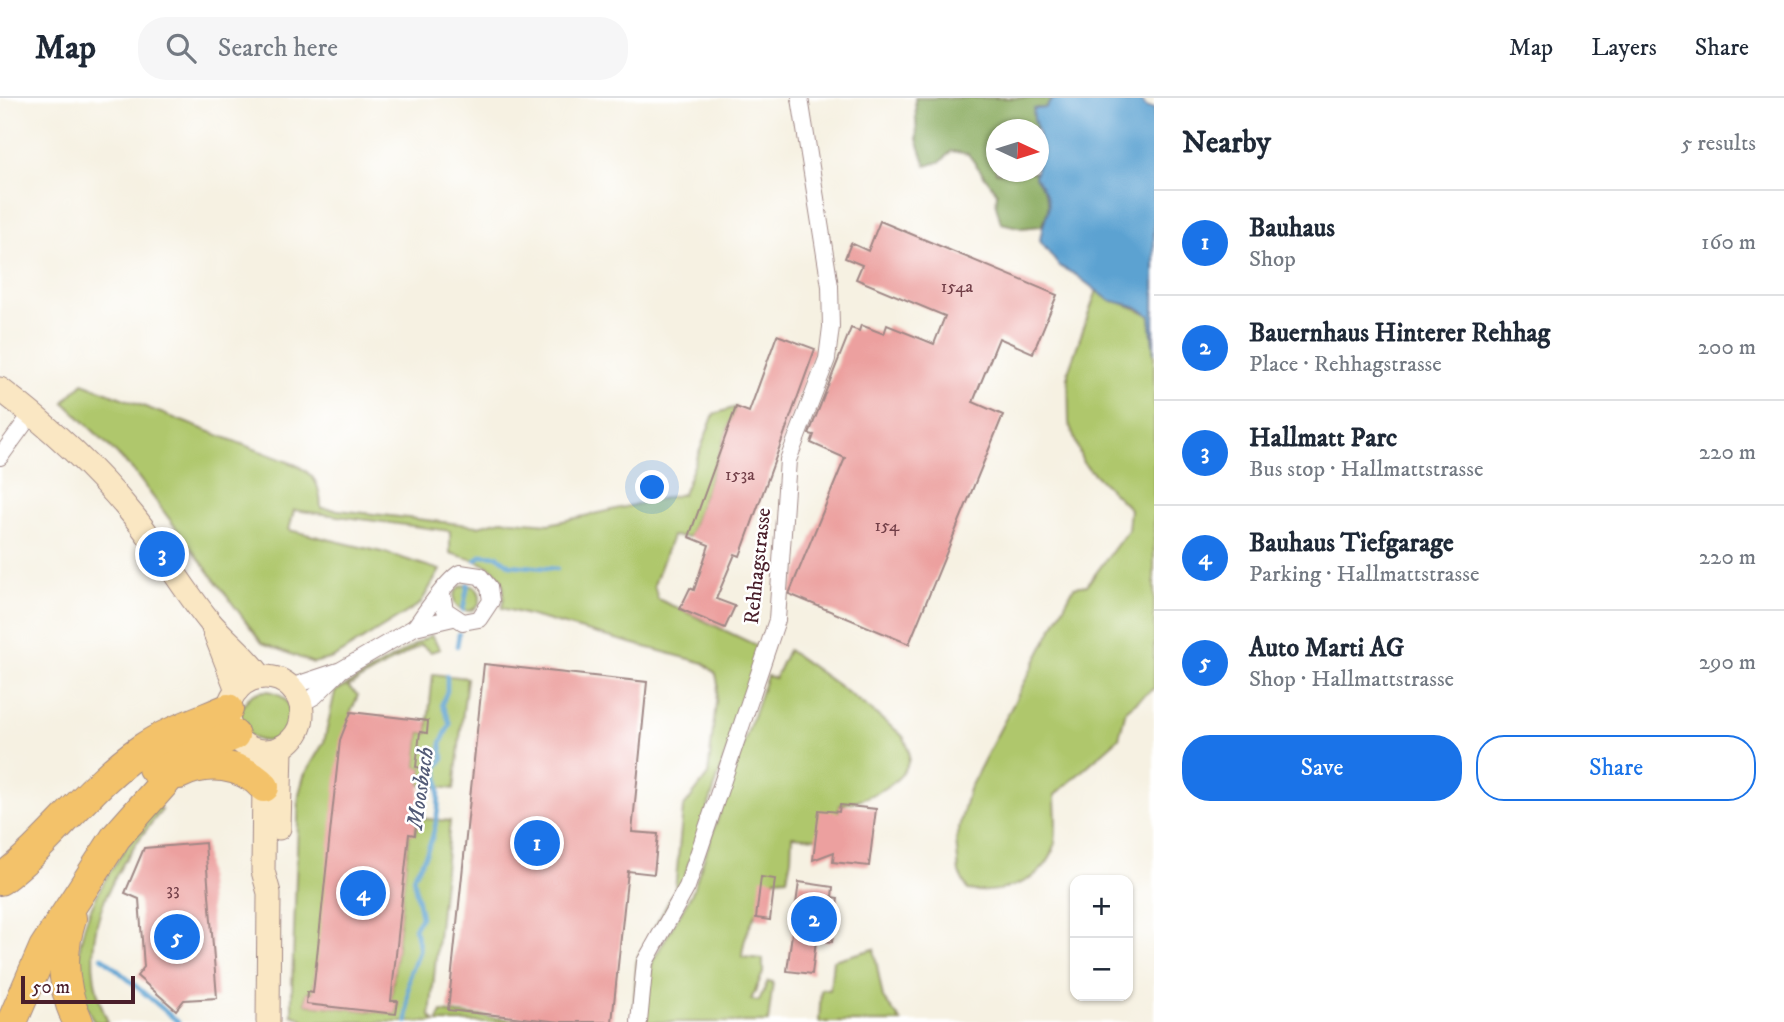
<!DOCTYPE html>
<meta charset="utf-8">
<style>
body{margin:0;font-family:"IM FELL DW Pica",serif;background:#f6f6f7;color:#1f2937}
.controls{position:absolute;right:21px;bottom:21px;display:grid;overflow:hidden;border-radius:14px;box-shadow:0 2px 5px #0004}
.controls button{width:63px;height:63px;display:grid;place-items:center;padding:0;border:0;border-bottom:2px solid #e0e1e3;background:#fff;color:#1f2937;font:35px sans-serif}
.compass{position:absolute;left:986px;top:21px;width:63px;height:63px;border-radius:50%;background:#fff;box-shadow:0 2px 5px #0004;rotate:94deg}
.scale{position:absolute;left:21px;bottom:18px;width:114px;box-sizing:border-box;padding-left:7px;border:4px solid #4a1f2b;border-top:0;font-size:19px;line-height:24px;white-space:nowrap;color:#4a1f2b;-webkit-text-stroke:5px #fff;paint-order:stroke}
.you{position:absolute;left:653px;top:390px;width:24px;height:24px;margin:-18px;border:5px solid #fff;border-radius:50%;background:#1a73e8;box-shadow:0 0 0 10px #1a73e833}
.badge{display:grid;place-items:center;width:46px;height:46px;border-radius:50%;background:#1a73e8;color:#fff;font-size:23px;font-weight:700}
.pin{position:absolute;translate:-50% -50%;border:4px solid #fff;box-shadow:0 2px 7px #0006}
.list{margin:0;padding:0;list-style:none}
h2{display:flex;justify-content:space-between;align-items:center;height:91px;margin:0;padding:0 28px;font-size:30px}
h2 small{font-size:23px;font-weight:400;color:#747a83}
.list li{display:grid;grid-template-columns:46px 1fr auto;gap:21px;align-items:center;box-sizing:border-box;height:105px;padding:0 28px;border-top:2px solid #e0e1e3}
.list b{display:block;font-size:26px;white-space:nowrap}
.list p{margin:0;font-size:23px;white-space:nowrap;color:#747a83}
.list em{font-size:23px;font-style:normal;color:#747a83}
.actions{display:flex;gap:14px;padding:21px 28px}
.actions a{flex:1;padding:16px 0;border:2px solid #1a73e8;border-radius:28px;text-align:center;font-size:24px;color:#1a73e8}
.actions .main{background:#1a73e8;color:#fff}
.icon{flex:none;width:38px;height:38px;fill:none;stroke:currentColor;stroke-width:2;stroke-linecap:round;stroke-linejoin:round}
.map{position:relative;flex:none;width:1154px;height:924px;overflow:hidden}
header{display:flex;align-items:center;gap:42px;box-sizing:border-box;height:98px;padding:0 35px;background:#fff;border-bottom:2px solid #e0e1e3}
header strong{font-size:33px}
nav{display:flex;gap:38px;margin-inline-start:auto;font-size:24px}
.search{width:490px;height:63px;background:#f6f6f7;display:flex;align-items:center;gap:18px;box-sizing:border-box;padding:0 24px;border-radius:28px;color:#747a83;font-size:26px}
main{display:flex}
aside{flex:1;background:#fff}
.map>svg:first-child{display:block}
.green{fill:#afc76c;stroke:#7c734c;stroke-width:2}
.forest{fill:#8bac60;stroke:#6a6646;stroke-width:2}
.water{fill:#5ba2d1;stroke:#52607e;stroke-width:2}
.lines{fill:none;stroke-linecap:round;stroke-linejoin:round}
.stream{stroke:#5ba2d1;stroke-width:4.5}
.building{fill:#eca09f}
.street-casing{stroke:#a08886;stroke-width:18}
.secondary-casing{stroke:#a08886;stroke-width:25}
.highway-casing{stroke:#a08886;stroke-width:32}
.street{stroke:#fff;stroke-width:16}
.secondary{stroke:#fae7c3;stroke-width:23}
.highway{stroke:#f3c26a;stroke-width:30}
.labels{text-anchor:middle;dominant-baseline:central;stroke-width:5;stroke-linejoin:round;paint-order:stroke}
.number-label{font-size:18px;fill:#723f48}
.street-label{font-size:21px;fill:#4a1f2b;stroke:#fff}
.water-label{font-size:23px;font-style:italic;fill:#525a76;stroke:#fff}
</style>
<header>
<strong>Map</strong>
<div class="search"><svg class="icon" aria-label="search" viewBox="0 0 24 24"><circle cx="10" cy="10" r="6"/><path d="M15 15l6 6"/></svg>Search here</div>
<nav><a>Map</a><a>Layers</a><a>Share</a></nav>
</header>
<main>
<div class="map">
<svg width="1154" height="924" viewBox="0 0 1154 924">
<rect width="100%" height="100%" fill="#fff"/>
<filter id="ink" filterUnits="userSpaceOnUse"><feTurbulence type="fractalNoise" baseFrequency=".0143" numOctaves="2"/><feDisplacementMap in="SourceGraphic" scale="14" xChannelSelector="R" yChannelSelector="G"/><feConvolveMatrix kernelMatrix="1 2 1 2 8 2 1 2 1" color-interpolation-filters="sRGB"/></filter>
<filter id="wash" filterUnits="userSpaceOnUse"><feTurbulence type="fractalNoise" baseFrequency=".00686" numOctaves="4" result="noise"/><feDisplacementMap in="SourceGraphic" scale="28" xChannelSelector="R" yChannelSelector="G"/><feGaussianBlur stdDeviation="1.57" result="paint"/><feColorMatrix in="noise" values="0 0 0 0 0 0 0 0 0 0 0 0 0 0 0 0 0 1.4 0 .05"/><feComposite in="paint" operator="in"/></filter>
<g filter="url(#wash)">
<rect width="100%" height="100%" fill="#f6f1e2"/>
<g class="green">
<path d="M1097 192C1113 206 1133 206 1150 218L1154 256V590L1126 612 1119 640 1055 697C1055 714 1059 743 1051 758 1037 786 997 797 968 792L959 775 956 741 969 691 1074 489 1087 487 1128 432 1130 411 1083 365 1069 325 1068 274Z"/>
<path d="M83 285 296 367C316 378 320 387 321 410L478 428 501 422 549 426 683 396 714 316 736 309 689 439 672 438 654 487 658 501 762 550 681 789 644 853 633 924 637 861 675 792 683 710 708 677 718 586 716 576 704 565 502 510C512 467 481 465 450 455V433L294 412 289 432 386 455 440 472 420 506 333 560 313 565 262 545 132 371 64 304Z"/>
<circle cx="467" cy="500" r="13"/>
<path d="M431 537 440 551 431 554 421 547 348 589 358 597 351 614 313 895 307 894 306 906 396 916 398 904 391 903 409 736H415L417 720 450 723 430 918 435 924H300L303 921 292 917V889L299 696 304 678 324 644 335 594Z"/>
<path d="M788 552C821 575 853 597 884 623 890 628 900 634 904 640 926 680 868 701 840 707L839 714 816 740 792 738 791 761 787 780 775 781C762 807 743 831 742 859L763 861V875L751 902 759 903 768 883 773 884 768 924H645L652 864 692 795 767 578 775 580Z"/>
<path d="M433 576 467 580 454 691 420 687 422 670 416 669 420 634 427 635Z"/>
<circle cx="266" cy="618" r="25"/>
<path d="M157 708 162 712C110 774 70 844 108 924H94C49 845 111 769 157 708Z"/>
<path d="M874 851 883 900 902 924H819L821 891 830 892 833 862Z"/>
<path d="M442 914 537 924H437Z"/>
</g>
<path class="forest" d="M915 0H1054L1045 10H1037V31L996 32V74H1036L1035 79C1049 98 1054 107 1041 128L1022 130 1001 125 996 107 997 95 968 56 951 53 942 63 926 68 917 41Z"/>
<path class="water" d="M1054 0H1121L1126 4 1140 0 1147 10H1154V256L1150 218 1137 209 1109 202 1076 177 1059 168 1040 143C1044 109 1060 112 1035 79 1038 66 1040 53 1038 36 1038 27 1031 23 1034 11L1045 10Z"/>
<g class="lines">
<g class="stream">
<path d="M476 462 482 457 498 458 510 467 557 471"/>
<path d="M463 512 468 486"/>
<path d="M457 548 459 536"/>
<path d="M102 859 178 924"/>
<path d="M407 924C408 912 407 882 411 872 421 852 422 853 414 830L421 819 413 779C435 747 443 708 437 669L443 661 441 645 450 626 442 606 447 593V578"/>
</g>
</g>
<g id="blocks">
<g class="building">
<path d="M880 123 1057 197 1033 255 999 240 973 304 1003 317 909 546 789 496 845 360 811 345 814 337 809 336 851 230 859 233 861 227 884 236 887 227 934 246 945 218 856 181 862 167 845 160 851 145 868 153Z"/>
<path d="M777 237 815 251 740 458 735 456 716 501 735 508 725 530 680 511 690 490 694 492 709 447 689 439 736 309 749 314Z"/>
<path d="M484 566 647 584 632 734 658 736 654 776 628 773 612 924H561L448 912Z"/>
<path d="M351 614 428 623 427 635 420 634 416 669 422 670 415 737 409 736 391 903H398L396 916 306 906 307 894 313 895 340 642Z"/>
<path d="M840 707 876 711 869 768 833 764 834 754 813 762 819 712 839 714Z"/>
<path d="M205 745 217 900 184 902 176 912 137 878 144 869 139 801 125 795 144 750Z"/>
<path d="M761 779 775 781 770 822 756 820Z"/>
<path d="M799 784 833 789 832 799 838 800 832 844 816 842 812 876 787 873Z"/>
</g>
</g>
</g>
<g filter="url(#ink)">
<use href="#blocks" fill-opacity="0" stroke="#a08886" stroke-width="2"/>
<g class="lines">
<defs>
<g id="street">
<path d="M0 359 32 315"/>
<path d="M415 529C423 517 449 480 460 475L480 478 489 489 491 503 479 521 463 524 445 512 442 496"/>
<path d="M290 589 341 572 415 529 453 520"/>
<path d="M301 606 315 598 339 574"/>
<path d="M639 924 645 864 687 789 777 522 788 362 827 261 831 229 830 188 800 0"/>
</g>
<g id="secondary">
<path d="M0 291C49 328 93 368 132 416 160 450 182 490 210 524 227 544 247 558 261 579"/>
<path d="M213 530 237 592"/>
<circle cx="265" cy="616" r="37"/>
<path d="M258 653 264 680 263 773 269 795 268 924"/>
<path d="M279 730 281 651"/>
</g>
<g id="highway">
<path d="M153 670 190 629"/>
<path d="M179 676C206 662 242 665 264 689"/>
<path d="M0 782C52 743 88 688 142 651 167 634 200 623 228 611"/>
<path d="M71 820C60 855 62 890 78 924"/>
<path d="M12 924 44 850 116 739 180 667 211 647 234 637"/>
</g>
</defs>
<use href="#street" class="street-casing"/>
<use href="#secondary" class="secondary-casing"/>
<use href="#highway" class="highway-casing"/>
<use href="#street" class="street"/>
<use href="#secondary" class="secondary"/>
<use href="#highway" class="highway"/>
</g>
</g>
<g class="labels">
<g class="number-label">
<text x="957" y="189">154a</text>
<text x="740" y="377">153a</text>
<text x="887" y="428">154</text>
<text x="173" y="792">33</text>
</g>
<g class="street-label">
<text transform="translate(758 468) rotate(-84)">Rehhagstrasse</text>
</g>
<g class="water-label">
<text transform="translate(421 690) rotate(-82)">Moosbach</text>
</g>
</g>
</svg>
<div class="controls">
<button>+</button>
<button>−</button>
</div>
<svg class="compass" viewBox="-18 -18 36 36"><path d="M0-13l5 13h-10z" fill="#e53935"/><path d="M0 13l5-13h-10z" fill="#747a83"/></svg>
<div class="scale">50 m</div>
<div class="you"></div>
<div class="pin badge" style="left:537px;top:745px">1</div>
<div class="pin badge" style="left:814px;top:821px">2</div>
<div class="pin badge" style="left:162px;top:456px">3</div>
<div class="pin badge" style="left:363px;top:795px">4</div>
<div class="pin badge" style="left:177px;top:839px">5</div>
</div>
<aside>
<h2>Nearby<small>5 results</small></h2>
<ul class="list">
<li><span class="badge">1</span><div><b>Bauhaus</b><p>Shop</p></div><em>160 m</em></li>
<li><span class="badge">2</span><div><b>Bauernhaus Hinterer Rehhag</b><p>Place · Rehhagstrasse</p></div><em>200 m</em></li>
<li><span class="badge">3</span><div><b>Hallmatt Parc</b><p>Bus stop · Hallmattstrasse</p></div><em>220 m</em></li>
<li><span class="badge">4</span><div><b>Bauhaus Tiefgarage</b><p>Parking · Hallmattstrasse</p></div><em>220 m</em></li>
<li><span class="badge">5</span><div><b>Auto Marti AG</b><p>Shop · Hallmattstrasse</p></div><em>290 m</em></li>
</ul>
<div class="actions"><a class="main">Save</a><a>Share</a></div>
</aside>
</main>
